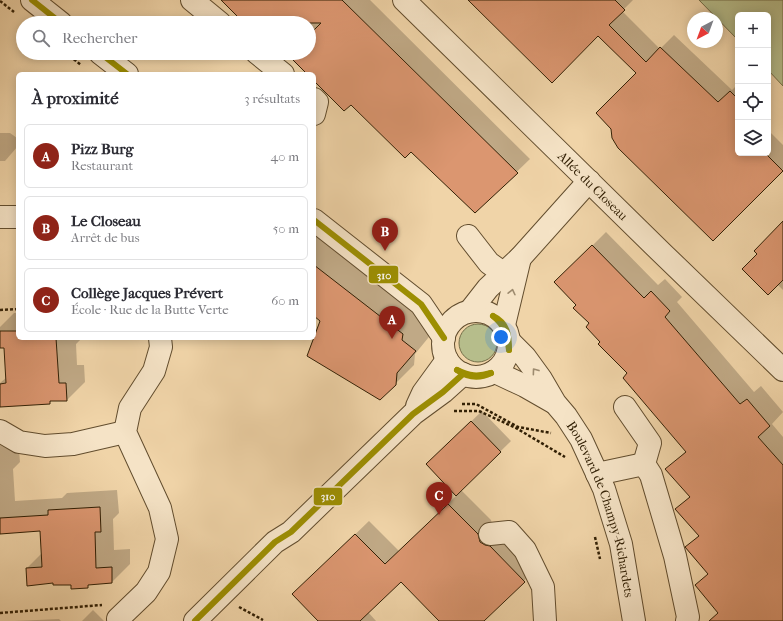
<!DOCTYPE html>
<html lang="fr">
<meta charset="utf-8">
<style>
body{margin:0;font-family:"IM FELL French Canon",serif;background:#f7f7f7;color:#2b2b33}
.controls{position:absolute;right:12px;top:12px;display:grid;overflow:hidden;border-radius:6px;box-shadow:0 2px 10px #0003}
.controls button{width:36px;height:36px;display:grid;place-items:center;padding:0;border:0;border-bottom:1px solid #e1e1e2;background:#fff;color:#2b2b33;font:20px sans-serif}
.compass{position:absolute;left:687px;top:12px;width:36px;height:36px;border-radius:50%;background:#fff;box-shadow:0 2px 10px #0003;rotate:221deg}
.you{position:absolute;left:501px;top:337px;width:14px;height:14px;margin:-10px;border:3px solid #fff;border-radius:50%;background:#1a73e8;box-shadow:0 0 0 6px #1a73e833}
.badge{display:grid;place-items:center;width:26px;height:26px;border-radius:50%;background:#8f2418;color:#fff;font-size:13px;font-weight:700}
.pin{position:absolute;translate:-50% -33px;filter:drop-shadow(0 1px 2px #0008)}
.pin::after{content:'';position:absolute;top:21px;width:14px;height:12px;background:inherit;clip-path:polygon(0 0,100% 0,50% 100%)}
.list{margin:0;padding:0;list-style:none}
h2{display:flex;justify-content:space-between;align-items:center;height:52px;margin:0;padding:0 16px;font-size:17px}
h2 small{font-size:13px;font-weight:400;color:#7c7c81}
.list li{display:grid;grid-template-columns:26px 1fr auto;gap:12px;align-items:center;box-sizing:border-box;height:64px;margin:0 8px 8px;padding:0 8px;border:1px solid #e1e1e2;border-radius:6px}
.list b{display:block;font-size:15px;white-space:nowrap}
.list p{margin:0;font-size:13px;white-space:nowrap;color:#7c7c81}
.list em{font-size:13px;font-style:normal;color:#7c7c81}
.icon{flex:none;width:22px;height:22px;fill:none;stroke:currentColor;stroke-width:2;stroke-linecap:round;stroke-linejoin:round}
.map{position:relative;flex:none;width:783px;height:621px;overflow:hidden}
.search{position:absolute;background:#fff;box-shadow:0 2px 10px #0003;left:16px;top:16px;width:300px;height:44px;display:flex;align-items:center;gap:10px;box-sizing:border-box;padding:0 14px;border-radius:22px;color:#7c7c81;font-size:15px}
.panel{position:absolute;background:#fff;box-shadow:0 2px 10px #0003;left:16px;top:72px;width:300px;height:268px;border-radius:6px}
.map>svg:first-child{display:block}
.green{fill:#b6bd8b;stroke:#746e48}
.shadow{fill:#0003}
.building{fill:#db9670;stroke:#322005}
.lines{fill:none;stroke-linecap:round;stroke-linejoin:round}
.minor-casing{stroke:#624d2e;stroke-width:24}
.path{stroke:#322005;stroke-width:2.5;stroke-dasharray:3 2;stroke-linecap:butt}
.minor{stroke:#f5e3c6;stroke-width:22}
.bus-1-casing{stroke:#f5e3c6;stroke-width:9}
.bus-1{stroke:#9c8e02;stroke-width:6}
.oneway{stroke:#9d8b6f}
.labels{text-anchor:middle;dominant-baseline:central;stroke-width:4;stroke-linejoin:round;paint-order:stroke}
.street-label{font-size:13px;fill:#322005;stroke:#f5e3c6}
.line-badge{stroke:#f5e3c6;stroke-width:1.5}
.badge-label{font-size:11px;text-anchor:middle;font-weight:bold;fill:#fff}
</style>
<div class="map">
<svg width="783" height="621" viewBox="0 0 783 621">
<rect width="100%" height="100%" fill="#f0d4a8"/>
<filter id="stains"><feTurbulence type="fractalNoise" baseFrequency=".005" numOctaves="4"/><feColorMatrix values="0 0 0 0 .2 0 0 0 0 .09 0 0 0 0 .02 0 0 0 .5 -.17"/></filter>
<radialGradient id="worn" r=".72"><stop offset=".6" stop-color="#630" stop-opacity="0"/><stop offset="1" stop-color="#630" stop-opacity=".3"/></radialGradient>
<g class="green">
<path d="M699 0H783V86L768 70V15H738V40Z"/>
<circle cx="478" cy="343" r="19"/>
</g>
<g class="shadow">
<path d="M222 0H370L530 159 475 212 412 151 351 103 314 80V74H308L287 53H309V23H245Z"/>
<path d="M477 0H633L622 11 660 49 674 35 732 90 738 84V153H768V130L783 145V169L713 239 637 73 598 35Z"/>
<path d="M0 133H10L17 138 18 146 5 161H0Z"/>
<path d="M783 223V290L777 284 758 254Z"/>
<path d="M606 232 658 285 665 279 682 297 677 302 754 392 761 386 783 412 772 424 783 437V621H709L719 612 697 585 709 573 687 547 699 535 677 509 690 496 667 469 686 451 629 373 602 342 578 305 569 269Z"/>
<path d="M314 233 420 316 419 321 433 332 415 354 414 365 395 384 314 315Z"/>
<path d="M14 313H18V338H82L76 344 77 365H84L85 382 67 400H52L49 403 0 406V383L7 377 4 347H0V327Z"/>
<path d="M482 411 511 441 461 490 491 520 493 528 537 568 483 621H441L401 581 368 612 376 621H319L307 581 369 521 399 551 457 495 427 464Z"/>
<path d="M18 439 20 462 13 469 15 501 62 498 67 493 117 490 119 513 113 519 114 550 130 549V564L112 582 91 583 87 587 72 584 54 582 27 568 42 553 41 530 0 533V442Z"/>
<path d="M93 610 104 621H82Z"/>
<path d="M59 619 61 621H14Z"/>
</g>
<g class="building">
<path d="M221 0H342L518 173 475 213 411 152 405 158 351 105 344 111 314 81V74H307L286 53H309V35L321 23H244Z"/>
<path d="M468 0H615L625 10 609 25 646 62 660 47 718 102 730 91 738 99V153H765L783 171 713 241 618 148 612 138 611 129 596 113 636 73 598 36 552 83Z"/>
<path d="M783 221V280L768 295 742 269 757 254 754 251Z"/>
<path d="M592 245 644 298 651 291 670 311 665 317 740 404 747 399 770 426 758 437 783 465V621H709L718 613 695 585 708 574 685 547 699 536 675 509 690 497 665 469 686 452 623 378 627 373 598 344 600 342 586 327 589 323 573 308 576 305 554 282Z"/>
<path d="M314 265 403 334 402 340 416 351 397 373 396 385 380 400 307 356 320 321 314 316Z"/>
<path d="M0 331H18V338H56L59 383H66L67 401H50V404L0 407V384L6 383 4 348H0Z"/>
<path d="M471 421 501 452 456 496 426 464Z"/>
<path d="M448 504 478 534 480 542 485 545 490 546 525 582 484 621H439L401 582 360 621H318L292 594 355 534 385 564Z"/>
<path d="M100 507 101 532H95L96 568 112 567V583L88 585V588L71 589V585H53V583L27 586 26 568 42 567 40 531 0 534V518L48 515V510Z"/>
</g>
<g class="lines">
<defs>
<g id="minor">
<path d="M32 0 61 23"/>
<path d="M192 0 220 23"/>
<path id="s1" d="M404 0 663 254 783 370"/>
<path d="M100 53 127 74"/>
<path d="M257 53 283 74"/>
<path d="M314 99 317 102 314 114"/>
<path d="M0 217H18"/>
<path d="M314 220 421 304 444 338"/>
<path d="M468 236 489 263 503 273"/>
<circle cx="476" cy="344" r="33"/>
<path d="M470 311 488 288 520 258 589 181"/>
<path d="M504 325 520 258"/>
<path id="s2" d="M510 342 525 357 541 379 555 403 566 416 581 439 604 489 621 544 634 621"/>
<path d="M495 372 525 386 553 402"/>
<path d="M417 406 423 393 447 360"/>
<path d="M625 407 650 443 644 464"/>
<path d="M0 431 19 442 45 446 73 444 125 432"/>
<path d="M597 474 644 464 651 475 675 556 688 617 687 621"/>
<path d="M490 534 509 532 525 550 543 587 545 621"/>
<path d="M118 619 146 592 159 572 167 539 160 508 125 432 130 408 154 371 161 347 160 338"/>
<path d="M195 621 275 542 291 532 413 414 443 392 463 374"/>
</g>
</defs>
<use href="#minor" class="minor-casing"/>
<g class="path">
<path d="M0 1 14 12"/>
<path d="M66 53 81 65"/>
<path d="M0 310 18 309"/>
<path d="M462 404H476L518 427 551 433"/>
<path d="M454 411H479L516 428 565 457"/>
<path d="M595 537 600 559"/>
<path d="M239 607 263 620"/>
<path d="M0 613 102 605"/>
</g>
<use href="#minor" class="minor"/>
<defs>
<g id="bus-1">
<path d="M32 0 61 23"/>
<path d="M100 53 127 74"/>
<path d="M314 220 421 304 444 338"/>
<path d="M493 316C508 323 509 336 509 350"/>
<path d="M493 316C506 327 507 334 509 350"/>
<path d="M457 370C470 376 477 377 491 373"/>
<path d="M457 370C467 377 479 379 491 373"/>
<path d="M195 621 275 542 291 532 413 414 443 392 463 374"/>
</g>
</defs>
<use href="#bus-1" class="bus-1-casing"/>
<use href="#bus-1" class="bus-1"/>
</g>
<defs><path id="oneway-chevron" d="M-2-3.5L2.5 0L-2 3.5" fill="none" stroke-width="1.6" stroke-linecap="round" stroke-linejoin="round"/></defs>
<g class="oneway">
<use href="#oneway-chevron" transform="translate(512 292) rotate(-77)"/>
<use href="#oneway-chevron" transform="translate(535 371) rotate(-126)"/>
</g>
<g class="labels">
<g class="street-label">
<text stroke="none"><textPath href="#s1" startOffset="265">Allée du Closeau</textPath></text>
<text stroke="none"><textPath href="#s2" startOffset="194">Boulevard de Champy-Richardets</textPath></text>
</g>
</g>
<g class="line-badge">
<rect x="368" y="265" width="31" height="19" rx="4" fill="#9c8e02"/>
<rect x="313" y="487" width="30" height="19" rx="4" fill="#9c8e02"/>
</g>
<g class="badge-label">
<text x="384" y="279">310</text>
<text x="328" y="500">310</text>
</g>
<rect width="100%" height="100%" filter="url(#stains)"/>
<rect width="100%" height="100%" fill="url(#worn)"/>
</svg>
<div class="controls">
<button>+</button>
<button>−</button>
<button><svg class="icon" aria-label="locate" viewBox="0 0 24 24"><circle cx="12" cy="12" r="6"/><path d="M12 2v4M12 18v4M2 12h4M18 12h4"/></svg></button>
<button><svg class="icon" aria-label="layers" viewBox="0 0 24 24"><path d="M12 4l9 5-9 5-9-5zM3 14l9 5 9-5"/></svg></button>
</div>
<svg class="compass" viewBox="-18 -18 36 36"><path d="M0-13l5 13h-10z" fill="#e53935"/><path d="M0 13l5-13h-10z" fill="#7c7c81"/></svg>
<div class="you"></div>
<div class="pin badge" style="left:392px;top:339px">A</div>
<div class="pin badge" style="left:385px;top:251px">B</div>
<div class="pin badge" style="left:439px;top:515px">C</div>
<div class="search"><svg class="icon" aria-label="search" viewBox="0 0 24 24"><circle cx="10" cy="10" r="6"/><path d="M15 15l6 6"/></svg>Rechercher</div>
<section class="panel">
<h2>À proximité<small>3 résultats</small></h2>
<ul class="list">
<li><span class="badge">A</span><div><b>Pizz Burg</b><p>Restaurant</p></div><em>40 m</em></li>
<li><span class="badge">B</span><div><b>Le Closeau</b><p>Arrêt de bus</p></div><em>50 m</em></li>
<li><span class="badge">C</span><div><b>Collège Jacques Prévert</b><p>École · Rue de la Butte Verte</p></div><em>60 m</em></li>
</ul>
</section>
</div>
